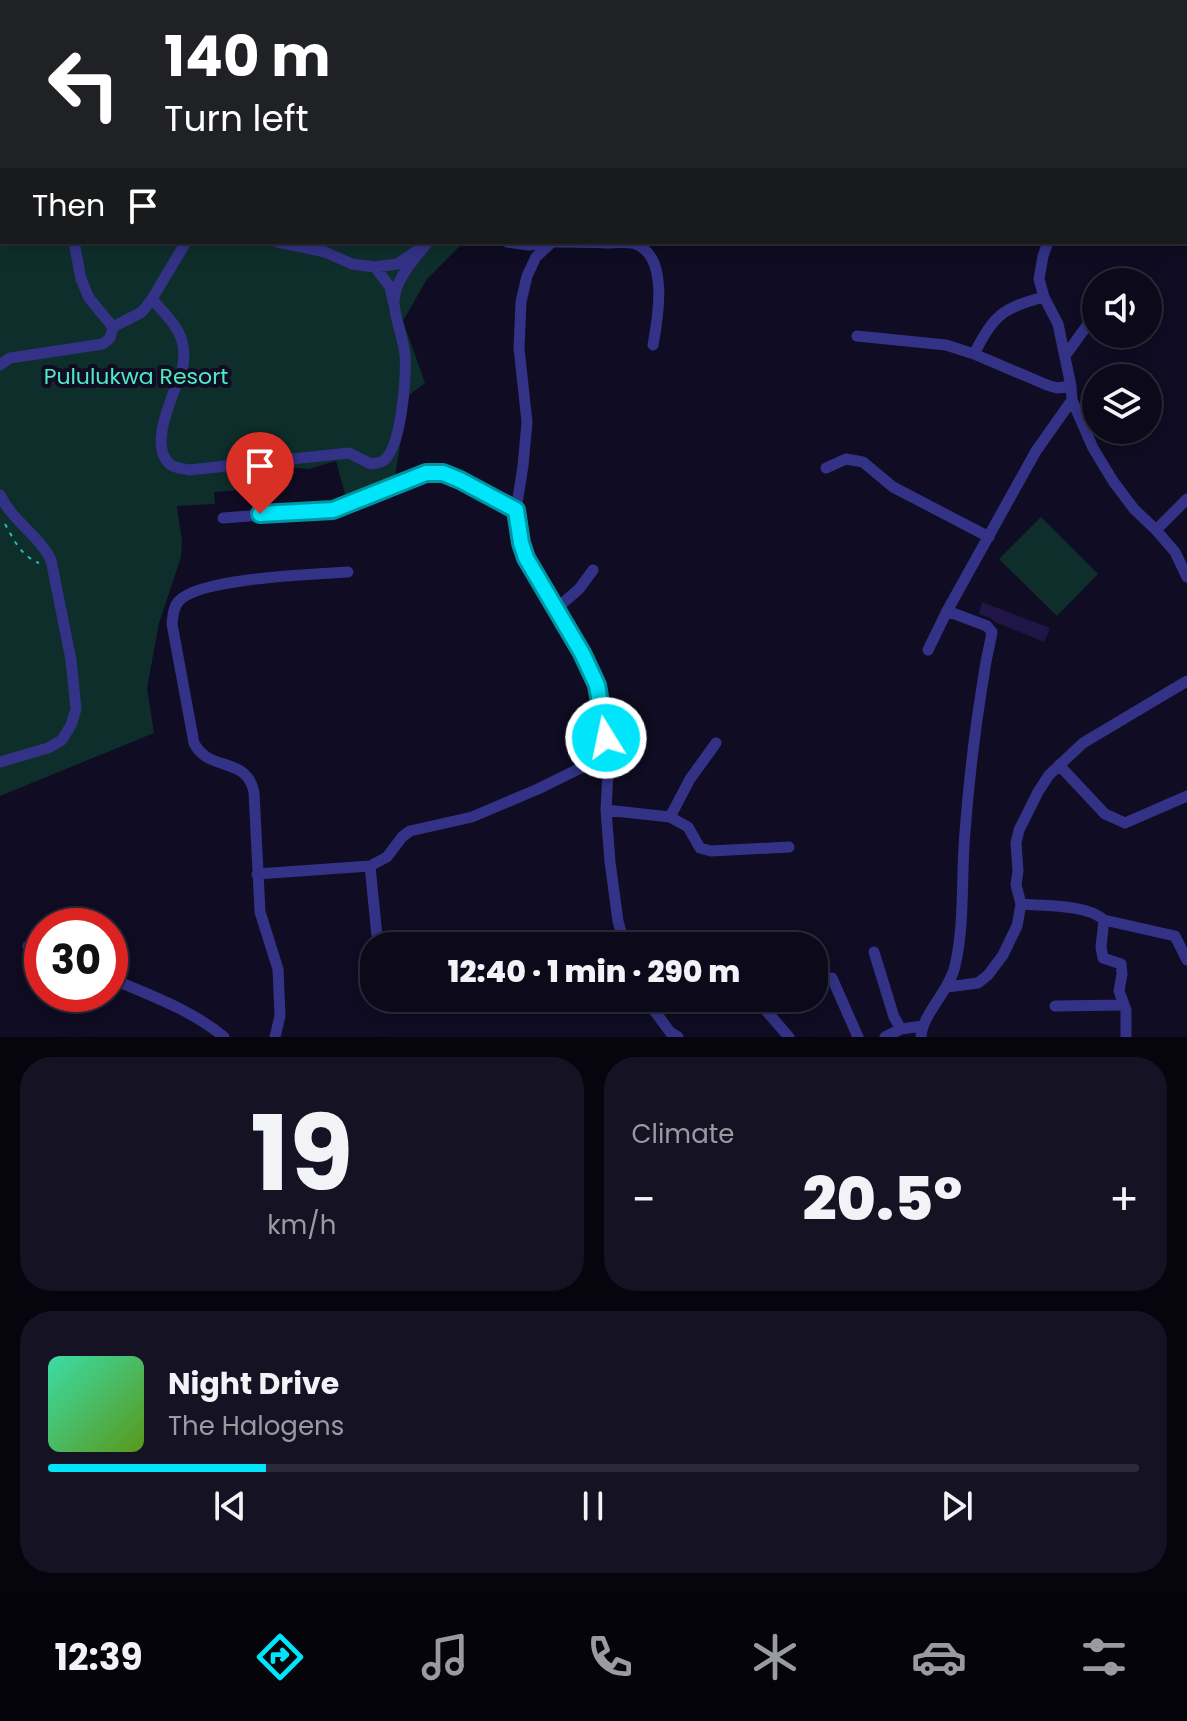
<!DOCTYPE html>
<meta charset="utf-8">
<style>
body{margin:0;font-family:Poppins,sans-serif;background:#141223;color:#f1f3f6;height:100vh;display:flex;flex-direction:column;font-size:30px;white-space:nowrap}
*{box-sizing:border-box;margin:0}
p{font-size:26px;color:#9a9aa2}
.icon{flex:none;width:44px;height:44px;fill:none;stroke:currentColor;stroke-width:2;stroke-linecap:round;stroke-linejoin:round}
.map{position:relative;height:1037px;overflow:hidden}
.details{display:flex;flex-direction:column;gap:20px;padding:20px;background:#06050e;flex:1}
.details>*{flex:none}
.banner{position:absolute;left:0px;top:0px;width:1188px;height:244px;box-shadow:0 4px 20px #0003,0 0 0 2px #2b2a39;background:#202124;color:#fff;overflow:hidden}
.buttons{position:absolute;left:1082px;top:268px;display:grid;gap:16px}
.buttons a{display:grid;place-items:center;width:80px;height:80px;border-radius:50%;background:#0b091a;box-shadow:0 4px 20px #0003,0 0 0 2px #2b2a39;font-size:40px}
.speed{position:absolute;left:24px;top:908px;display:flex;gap:16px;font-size:40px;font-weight:700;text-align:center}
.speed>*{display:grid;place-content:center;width:104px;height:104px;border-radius:50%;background:#0b091a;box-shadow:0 4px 20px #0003,0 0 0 2px #2b2a39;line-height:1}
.speed .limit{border:12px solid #d22;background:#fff;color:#111}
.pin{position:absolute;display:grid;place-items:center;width:68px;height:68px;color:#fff;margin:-82px -34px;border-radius:50% 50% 50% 0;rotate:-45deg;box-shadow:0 0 8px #0007}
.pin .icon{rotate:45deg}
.me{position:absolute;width:88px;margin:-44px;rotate:350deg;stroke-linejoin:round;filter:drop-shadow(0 0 6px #0008)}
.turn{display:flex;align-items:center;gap:28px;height:168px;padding:0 32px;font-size:36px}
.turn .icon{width:104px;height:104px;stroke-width:2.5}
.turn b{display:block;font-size:56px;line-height:68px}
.then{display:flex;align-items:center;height:76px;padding:0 32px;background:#0003;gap:16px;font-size:30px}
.big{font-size:60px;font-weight:800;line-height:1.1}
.details .tile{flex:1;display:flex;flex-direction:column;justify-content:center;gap:12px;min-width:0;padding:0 28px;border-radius:32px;background:#141223}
.details .dial{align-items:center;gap:0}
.dial b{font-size:104px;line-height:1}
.song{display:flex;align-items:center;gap:24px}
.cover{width:96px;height:96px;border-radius:12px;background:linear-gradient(135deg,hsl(160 70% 55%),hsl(90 70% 35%))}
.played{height:8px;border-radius:4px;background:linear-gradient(90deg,#00e5f9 20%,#2b2a39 20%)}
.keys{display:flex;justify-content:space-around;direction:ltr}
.heat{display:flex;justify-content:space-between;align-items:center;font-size:44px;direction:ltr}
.details .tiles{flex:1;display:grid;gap:20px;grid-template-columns:1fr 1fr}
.tile:last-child{grid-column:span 2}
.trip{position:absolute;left:360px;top:932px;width:468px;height:80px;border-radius:32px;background:#0b091a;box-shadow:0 4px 20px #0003,0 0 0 2px #2b2a39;font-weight:800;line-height:80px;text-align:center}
.tabs{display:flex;height:128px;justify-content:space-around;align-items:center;background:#04040a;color:#9a9aa2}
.tabs .icon{width:56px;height:56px}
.tabs .active{color:#00e5f9}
.tabs b{font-size:36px;color:#f1f3f6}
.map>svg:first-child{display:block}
.green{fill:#0e2e2c}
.building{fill:#1f1646}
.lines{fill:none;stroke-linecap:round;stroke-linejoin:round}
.path{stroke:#23beb1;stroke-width:2;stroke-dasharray:4 6;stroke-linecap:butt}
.street{stroke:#333287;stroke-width:11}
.route-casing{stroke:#0095a2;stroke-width:20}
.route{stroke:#00e5f9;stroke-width:14}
.labels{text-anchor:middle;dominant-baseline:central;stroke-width:8;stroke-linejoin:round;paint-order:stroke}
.park-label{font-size:22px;fill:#4feac0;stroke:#0f0c23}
</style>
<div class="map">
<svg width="1187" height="1037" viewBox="0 0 1187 1037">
<rect width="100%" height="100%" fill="#0f0c23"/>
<path class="green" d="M 0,0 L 458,0 L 459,2 L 2,2 L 2,242 L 464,242 L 427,279 L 403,321 L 425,383 L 408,396 L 395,477 L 346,498 L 336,461 L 309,469 L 283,467 L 281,487 L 214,492 L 215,504 L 177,506 L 182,541 L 181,557 L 159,623 L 147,688 L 154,733 L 0,796 Z
M 1041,517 L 1098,574 L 1057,616 L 999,559 Z"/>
<path class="building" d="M 982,602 L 1050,628 L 1044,642 L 995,622 L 990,618 L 979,614 Z"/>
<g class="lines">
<path class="path" d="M 0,50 L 2,49
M 5,524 C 14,540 21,556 39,563"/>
<path class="street" d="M 7,0 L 7,2
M 450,0 L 450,2
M 462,0 L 463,2
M 863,0 L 866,2
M 985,0 L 989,2
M 1085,0 L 1085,2
M 1162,0 L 1162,2
M 387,2 L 388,0
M 768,2 L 769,0
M 1140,2 L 1145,0
M 74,242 L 81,279 L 89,298 L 113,327
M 278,242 L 325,252 L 352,264 L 375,267 L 397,264 L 418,250
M 507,242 L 529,245 L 551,242
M 552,242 L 536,257 L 527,276 L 521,302 L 519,348 L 527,422 L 523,466 L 516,510 L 521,543 L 526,558 L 582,653 L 597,685 L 609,754 L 606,810 L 610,862 L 618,921 L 625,946
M 556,242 C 573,242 590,242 607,243 C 615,243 624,242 632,243 C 670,252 658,318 653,345
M 1048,242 L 1043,256 L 1039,279 L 1044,297 L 1058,324 L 1071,386 L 1072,400 L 1093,448 L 1113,481 L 1134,509 L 1156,530 L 1175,552 L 1187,577
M 375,267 L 390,287 L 393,301
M 1119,282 L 1126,272
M 152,299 L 186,242
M 113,327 L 142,312 L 152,299 C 163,312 181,328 183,346 C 184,351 184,359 183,365 C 178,388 145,445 171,465 C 176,468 184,469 189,470 L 349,453 L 371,464 C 375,463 380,463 383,461 C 401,450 407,376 405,355 C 404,340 393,313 394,300 C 396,278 415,258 428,242
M 857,336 L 946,345 L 974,354 L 1047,385 L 1057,388 L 1071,386
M 974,354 C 994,315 1002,308 1044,297
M 1065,356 L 1096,313
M 0,365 L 10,358 L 103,344 L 110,338 L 113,327
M 826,468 L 846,459 L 863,462 L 893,487 L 989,537
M 0,495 C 13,522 39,535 51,560 L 71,660 L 76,709 L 71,725 L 62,740 L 48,748 L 0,762
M 223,518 L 333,510 L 426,473 L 443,473 L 460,480 L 516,510
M 1156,530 L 1187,499
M 556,609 L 579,589 L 593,570
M 928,650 L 947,611 L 1036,451 L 1072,400
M 1059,765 L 1105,814 L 1125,823 L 1187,796
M 606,810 L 670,817 L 688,827 L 700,848 L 711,851 L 789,847
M 670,817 L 690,779 L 716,743
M 370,866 L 378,946
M 257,874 L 370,866 L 387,857 L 402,837 L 410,831 L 472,817 L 538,789 L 609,754
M 1021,904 C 1044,906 1087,904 1104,920 L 1101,947 L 1103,958 L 1121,964 L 1122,974 L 1119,991 L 1126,1010 L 1126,1037
M 1104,920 L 1175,936 L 1187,960
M 28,946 L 42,951
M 874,952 L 894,1017 L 901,1029 L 922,1026
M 110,978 C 149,995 192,1010 224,1037
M 832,978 L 858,1037
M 947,987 L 978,983 L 988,975 L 1003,955 L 1017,926 L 1021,904 L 1016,885 L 1018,871 L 1016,843 L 1019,830 L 1038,792 L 1049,775 L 1083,743 L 1187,681
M 645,998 L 670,1032 L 678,1037
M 755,998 L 789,1037
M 1055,1006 L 1123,1005
M 275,1037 L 280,1016 L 278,969 L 260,912 L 254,792 C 246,755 209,773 194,743 L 172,624 C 173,616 173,607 179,601 C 198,578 316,574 348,572
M 885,1037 L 901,1029
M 921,1037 C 922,1014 949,992 955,966 C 965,923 961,876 965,832 C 969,777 976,722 985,668 C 987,655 990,644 992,632 L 987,626 L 947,611"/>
</g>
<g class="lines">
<defs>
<path id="route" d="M 260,514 L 333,510 L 426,473 L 443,473 L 460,480 L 516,510 L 521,543 L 526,558 L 582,653 L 597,685 L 606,738"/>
</defs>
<use href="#route" class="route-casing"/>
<use href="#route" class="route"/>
</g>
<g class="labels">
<g class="park-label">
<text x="136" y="376">Pululukwa Resort</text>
</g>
</g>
</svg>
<div class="buttons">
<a><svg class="icon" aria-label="sound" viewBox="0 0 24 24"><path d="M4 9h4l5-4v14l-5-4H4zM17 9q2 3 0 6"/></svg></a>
<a><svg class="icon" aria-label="layers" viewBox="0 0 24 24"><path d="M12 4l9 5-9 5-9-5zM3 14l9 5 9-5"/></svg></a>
</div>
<div class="speed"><div class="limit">30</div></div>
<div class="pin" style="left:260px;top:514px;background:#d93025"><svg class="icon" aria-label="arrive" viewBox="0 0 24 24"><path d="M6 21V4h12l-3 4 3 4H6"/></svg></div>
<svg class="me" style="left:606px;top:738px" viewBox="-20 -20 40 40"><circle r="17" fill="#00e5f9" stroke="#fff" stroke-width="3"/><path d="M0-11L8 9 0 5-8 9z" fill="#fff"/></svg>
<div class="trip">12:40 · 1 min · 290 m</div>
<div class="banner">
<div class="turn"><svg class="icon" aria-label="left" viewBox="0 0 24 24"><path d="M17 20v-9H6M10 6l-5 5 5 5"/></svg><div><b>140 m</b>Turn left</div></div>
<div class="then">Then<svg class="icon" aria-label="arrive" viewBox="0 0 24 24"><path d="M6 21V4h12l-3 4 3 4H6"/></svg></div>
</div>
</div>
<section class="details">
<div class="tiles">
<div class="tile dial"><b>19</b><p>km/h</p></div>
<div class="tile"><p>Climate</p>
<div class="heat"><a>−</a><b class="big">20.5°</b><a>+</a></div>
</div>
<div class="tile">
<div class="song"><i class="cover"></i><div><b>Night Drive</b><p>The Halogens</p></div></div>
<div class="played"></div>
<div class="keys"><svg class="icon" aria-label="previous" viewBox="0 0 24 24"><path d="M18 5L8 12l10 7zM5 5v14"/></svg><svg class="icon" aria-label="pause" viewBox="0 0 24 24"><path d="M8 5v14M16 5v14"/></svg><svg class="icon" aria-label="next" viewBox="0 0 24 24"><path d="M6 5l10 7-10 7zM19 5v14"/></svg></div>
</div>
</div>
</section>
<nav class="tabs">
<b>12:39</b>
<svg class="icon active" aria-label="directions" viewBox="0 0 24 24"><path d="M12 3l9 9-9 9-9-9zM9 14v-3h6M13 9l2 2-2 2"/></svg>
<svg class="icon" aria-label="music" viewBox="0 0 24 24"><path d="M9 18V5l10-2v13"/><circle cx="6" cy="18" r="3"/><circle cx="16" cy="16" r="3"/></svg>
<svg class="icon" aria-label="phone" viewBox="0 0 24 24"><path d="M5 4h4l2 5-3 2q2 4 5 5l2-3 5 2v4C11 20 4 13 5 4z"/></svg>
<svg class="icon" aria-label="climate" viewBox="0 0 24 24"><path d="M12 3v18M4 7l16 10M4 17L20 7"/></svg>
<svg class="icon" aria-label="car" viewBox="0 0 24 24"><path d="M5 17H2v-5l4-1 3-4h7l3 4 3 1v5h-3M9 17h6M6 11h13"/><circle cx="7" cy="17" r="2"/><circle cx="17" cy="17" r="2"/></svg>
<svg class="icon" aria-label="filters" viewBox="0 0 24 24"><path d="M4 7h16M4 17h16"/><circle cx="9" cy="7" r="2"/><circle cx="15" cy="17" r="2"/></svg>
</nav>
